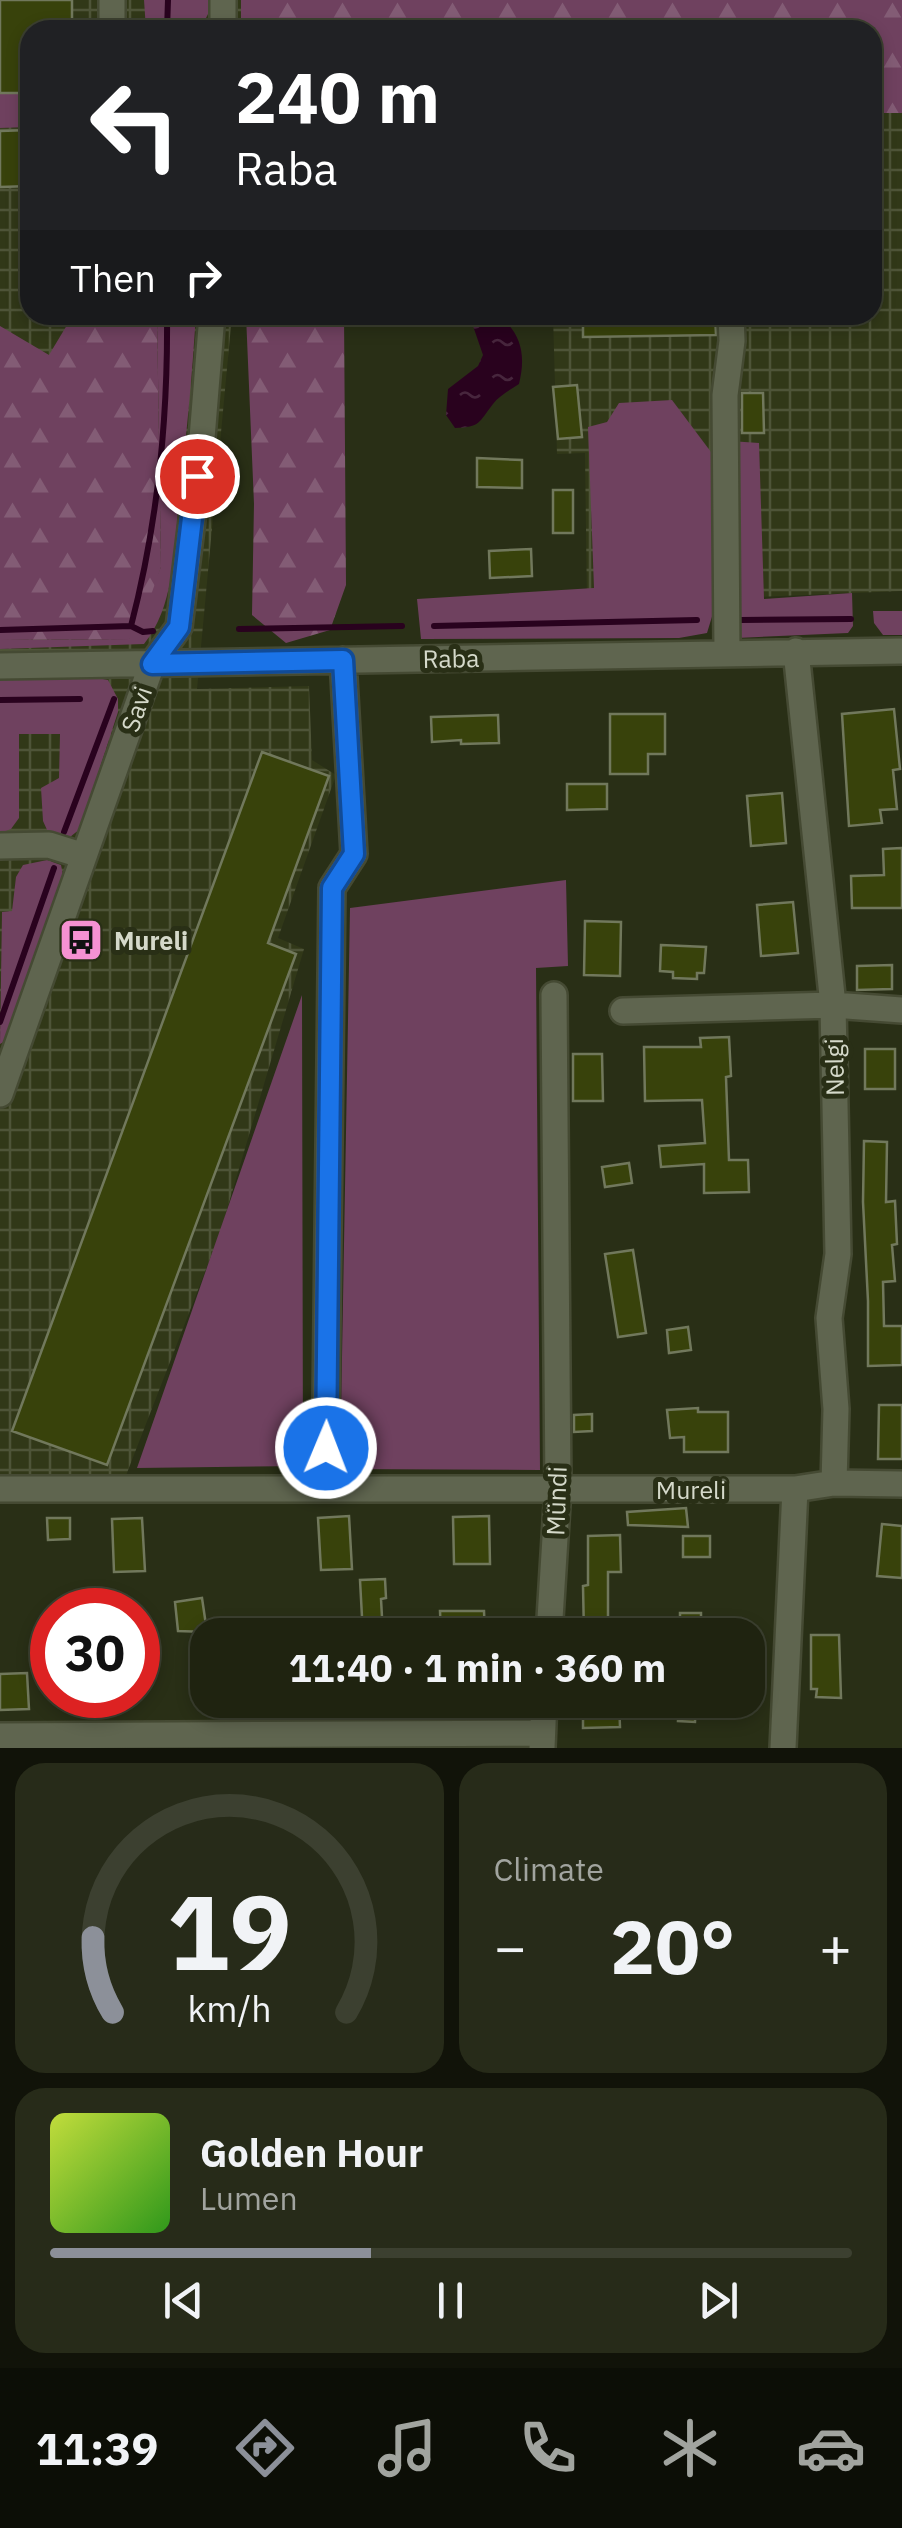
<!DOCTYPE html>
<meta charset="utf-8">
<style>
body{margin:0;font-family:"IBM Plex Sans",sans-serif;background:#272b19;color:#f1f3f6;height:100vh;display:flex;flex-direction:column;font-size:38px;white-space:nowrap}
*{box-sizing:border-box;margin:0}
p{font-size:32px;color:#a1a49f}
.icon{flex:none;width:55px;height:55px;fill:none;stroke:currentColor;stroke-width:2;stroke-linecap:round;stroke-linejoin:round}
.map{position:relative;height:1748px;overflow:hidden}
.details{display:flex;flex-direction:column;gap:15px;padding:15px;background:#111309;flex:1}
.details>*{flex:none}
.guide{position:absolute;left:20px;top:20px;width:862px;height:305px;border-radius:30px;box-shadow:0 5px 15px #0003,0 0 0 2px #3c4030;background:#202124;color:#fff;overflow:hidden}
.speed{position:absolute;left:30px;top:1588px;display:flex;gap:20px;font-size:50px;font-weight:700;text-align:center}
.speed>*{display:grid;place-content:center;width:130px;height:130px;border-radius:50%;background:#1f2310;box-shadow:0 5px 15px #0003,0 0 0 2px #3c4030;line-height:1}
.speed .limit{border:15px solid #d22;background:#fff;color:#111}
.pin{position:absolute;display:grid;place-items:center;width:85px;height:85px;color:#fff;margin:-42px;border:5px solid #fff;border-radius:50%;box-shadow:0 2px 10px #0007}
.me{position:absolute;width:110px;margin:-55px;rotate:1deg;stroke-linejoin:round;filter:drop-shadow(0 0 8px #0008)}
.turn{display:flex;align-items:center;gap:35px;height:210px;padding:0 50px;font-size:45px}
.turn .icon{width:130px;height:130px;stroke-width:2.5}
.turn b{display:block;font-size:70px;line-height:85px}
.then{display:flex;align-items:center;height:95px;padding:0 50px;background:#0003;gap:20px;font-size:38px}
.big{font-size:75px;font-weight:700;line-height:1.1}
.details .card{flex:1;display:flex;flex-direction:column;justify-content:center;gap:15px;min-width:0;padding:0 35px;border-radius:30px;background:#272b19}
.details .dial{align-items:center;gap:0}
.dial svg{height:260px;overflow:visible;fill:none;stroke:#3c4030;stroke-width:7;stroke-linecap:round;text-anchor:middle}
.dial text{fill:#f1f3f6;stroke:none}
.song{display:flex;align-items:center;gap:30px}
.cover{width:120px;height:120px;border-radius:15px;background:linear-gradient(135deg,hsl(70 70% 55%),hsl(110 70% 35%))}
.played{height:10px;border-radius:5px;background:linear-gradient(90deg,#8c9099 40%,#3c4030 40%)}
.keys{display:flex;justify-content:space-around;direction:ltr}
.heat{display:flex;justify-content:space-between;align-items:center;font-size:55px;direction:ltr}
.details .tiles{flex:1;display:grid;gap:15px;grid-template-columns:1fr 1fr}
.card:last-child{grid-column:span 2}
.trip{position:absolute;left:190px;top:1618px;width:575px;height:100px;border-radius:30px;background:#1f2310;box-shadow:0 5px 15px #0003,0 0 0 2px #3c4030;font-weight:700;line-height:100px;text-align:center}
.dock{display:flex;height:160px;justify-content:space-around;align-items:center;background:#0c0e06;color:#a1a49f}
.dock .icon{width:70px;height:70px}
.dock .selected{color:#8c9099}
.dock b{font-size:45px;color:#f1f3f6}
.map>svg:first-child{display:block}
.industrial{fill:url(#industrial-grid)}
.grass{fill:#6f415f}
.forest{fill:url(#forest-firs)}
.water{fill:url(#water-ripples)}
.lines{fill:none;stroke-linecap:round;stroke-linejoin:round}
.stream{stroke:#29021e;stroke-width:6}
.building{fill:#38420b;stroke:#71785c;stroke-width:2.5}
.minor-casing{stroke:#454a33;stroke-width:30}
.minor{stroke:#5f654f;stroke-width:25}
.route-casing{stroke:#114b97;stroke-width:25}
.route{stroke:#1a73e8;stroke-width:18}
.labels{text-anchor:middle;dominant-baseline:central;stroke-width:10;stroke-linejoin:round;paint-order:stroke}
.street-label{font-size:25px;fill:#d5d9ca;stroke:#292f16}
.poi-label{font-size:25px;font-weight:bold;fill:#d5d9ca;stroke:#292f16;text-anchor:start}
</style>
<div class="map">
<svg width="902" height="1748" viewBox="0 0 902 1748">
<defs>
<pattern id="industrial-grid" width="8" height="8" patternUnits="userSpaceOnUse" patternTransform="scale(2.5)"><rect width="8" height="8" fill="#313818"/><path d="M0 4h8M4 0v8" fill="none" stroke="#4e5438"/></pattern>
<pattern id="forest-firs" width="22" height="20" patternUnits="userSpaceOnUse" patternTransform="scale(2.5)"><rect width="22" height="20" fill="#6f415f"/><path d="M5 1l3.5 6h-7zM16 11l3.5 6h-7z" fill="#835c75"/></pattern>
<pattern id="water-ripples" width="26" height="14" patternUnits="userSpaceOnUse" patternTransform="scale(2.5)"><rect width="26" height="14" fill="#29021e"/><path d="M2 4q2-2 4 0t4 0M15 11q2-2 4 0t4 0" fill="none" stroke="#47263d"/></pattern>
</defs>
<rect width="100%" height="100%" fill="#292f16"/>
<path class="industrial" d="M 0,0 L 241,0 L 241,30 L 30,30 L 30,315 L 232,315 L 197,689 L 309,686 L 312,760 L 336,775 L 278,938 L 304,949 L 220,1233 L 125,1478 L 0,1481 Z
M 873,113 L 902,113 L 902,591 L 587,604 L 585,453 L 557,454 L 553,315 L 872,315 Z"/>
<path class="grass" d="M 144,0 L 209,0 L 209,12 L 200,30 L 146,30 Z
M 0,93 L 30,94 L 30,127 L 0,128 Z
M 157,315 L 196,315 C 192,378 186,440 179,502 C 174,548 175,606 144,644 L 0,649 L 0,640 L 129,639 L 161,567 Z
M 672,400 L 714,456 L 714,610 L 707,633 L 679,638 L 421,639 L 417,599 L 594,588 L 588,427 L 607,422 L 619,403 Z
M 730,441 L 759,443 L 764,599 L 852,593 L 853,626 L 848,633 L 737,638 Z
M 873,611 L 902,611 L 902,635 L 883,635 L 874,623 Z
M 81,675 L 108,680 L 118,699 L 118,712 L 80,829 L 70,837 L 48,832 L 43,821 L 41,788 L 59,778 L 60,734 L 19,734 L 19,818 L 11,829 L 0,833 L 0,677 Z
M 47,860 L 61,865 L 63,875 L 7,1040 L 0,1044 L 2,912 L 12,911 L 16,877 L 23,865 Z
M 566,880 L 568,966 L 536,968 L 540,1470 L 340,1469 L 350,908 Z
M 302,995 L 303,1466 L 137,1468 Z"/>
<path class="forest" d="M 241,0 L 902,0 L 902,113 L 873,113 L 872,30 L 241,30 Z
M 73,315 L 157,315 L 161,567 L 138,631 L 129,639 L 0,640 L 0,326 L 49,355 Z
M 246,315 L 344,315 L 346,585 L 330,630 L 286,643 L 252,615 L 254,504 Z"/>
<path class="water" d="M 498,315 C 522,333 526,356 519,384 C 510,390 499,396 493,404 C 478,423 481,427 455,428 L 446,415 L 448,389 L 478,366 L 483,355 L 473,326 L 484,317 Z"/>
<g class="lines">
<path class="stream" d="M 167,30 L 168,0
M 741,620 L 851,619
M 131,626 C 157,526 168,418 167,315
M 434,626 L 697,620
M 239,629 L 402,626
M 0,630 L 131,626 L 143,632 L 153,631
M 0,700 L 80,699
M 64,832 L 114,699
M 0,1022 L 54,868"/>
</g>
<path class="building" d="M 0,0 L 72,0 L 72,30 L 30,30 L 30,93 L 0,93 Z
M 30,130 L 30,186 L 0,187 L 0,131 Z
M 583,315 L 715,315 L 716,335 L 583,337 Z
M 577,385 L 582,437 L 558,439 L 553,387 Z
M 742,393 L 763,393 L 764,433 L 742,433 Z
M 477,458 L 522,460 L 522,488 L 477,487 Z
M 553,490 L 573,490 L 573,533 L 553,533 Z
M 531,549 L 532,576 L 490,578 L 489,551 Z
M 894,709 L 900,769 L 893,770 L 897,809 L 880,810 L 882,823 L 849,826 L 842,714 Z
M 610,714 L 665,714 L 665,754 L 648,754 L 648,774 L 610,774 Z
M 498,715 L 499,743 L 461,744 L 461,740 L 432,742 L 431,717 Z
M 262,752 L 329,776 L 268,943 L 296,954 L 107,1465 L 12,1431 Z
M 567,784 L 607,784 L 607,809 L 567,810 Z
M 782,793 L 786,843 L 751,846 L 747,796 Z
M 902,848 L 902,908 L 852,908 L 851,876 L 884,875 L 883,849 Z
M 793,902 L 798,953 L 761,956 L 757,905 Z
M 585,921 L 621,922 L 620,976 L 584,975 Z
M 661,945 L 706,947 L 704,973 L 697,973 L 697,979 L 673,978 L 673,972 L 660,971 Z
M 892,965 L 892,989 L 857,990 L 857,966 Z
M 729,1037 L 731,1076 L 726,1077 L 729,1160 L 748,1160 L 749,1192 L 704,1193 L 704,1164 L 661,1167 L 659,1146 L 705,1143 L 702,1100 L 645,1101 L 644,1047 L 701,1047 L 700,1038 Z
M 865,1049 L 895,1049 L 895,1089 L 865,1089 Z
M 573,1054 L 602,1054 L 603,1101 L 573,1101 Z
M 864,1141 L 887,1142 L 886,1202 L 895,1201 L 897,1244 L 892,1245 L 895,1281 L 883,1282 L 884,1326 L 902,1326 L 902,1365 L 868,1366 L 868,1301 L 863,1202 Z
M 629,1163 L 632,1183 L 605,1187 L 602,1167 Z
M 633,1250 L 646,1333 L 618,1337 L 605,1254 Z
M 688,1327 L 691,1350 L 669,1353 L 667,1330 Z
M 879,1405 L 902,1405 L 902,1459 L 878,1459 Z
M 698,1408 L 698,1412 L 728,1412 L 728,1452 L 684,1452 L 684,1437 L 670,1438 L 667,1410 Z
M 592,1414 L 592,1431 L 574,1432 L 574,1415 Z
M 686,1508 L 688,1527 L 628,1525 L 627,1512 Z
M 349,1516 L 352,1569 L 321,1570 L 318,1518 Z
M 489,1516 L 490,1564 L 454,1564 L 453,1517 Z
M 47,1518 L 70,1518 L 70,1539 L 48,1540 Z
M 142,1518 L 145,1571 L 114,1572 L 112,1519 Z
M 882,1524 L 902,1526 L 902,1578 L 877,1576 Z
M 620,1535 L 621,1572 L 608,1572 L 608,1635 L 584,1635 L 583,1586 L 588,1585 L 588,1536 Z
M 683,1536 L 710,1536 L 710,1557 L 683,1557 Z
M 385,1579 L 386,1598 L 381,1599 L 383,1635 L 305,1635 L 304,1621 L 362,1617 L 360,1580 Z
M 202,1598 L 207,1632 L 178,1631 L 175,1602 Z
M 440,1611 L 484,1611 L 485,1635 L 441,1635 Z
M 680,1613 L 701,1613 L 701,1633 L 680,1634 Z
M 811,1635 L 839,1635 L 841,1698 L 816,1697 L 817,1689 L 811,1689 Z
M 27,1673 L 29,1709 L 0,1710 L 0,1674 Z
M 583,1700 L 619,1700 L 620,1727 L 583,1728 Z
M 679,1700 L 696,1700 L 695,1722 L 678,1721 Z"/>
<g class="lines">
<defs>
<path id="minor" d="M 112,0 L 112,30
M 223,30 L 223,0
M 796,651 L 833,1005 L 838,1254 L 829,1318 L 836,1409 L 834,1483
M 727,652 L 725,395 L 732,341 L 731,315
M 0,666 L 902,651
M 0,846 L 49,845 L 84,856
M 623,1011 L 833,1005 L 902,1010
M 0,1094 L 152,664 L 179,627 L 202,438 L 212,315
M 325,1488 L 332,888 L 354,854 L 343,660
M 0,1489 L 795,1489 L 834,1483 L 902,1484
M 549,1635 L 558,1489 L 554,995
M 0,1736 L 542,1733
M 542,1748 L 544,1700
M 783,1748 L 795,1489"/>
</defs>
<use href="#minor" class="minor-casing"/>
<use href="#minor" class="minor"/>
</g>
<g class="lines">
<defs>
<path id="route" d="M 197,476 L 179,627 L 152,664 L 343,660 L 354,854 L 332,888 L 326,1448"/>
</defs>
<use href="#route" class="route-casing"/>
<use href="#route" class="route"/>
</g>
<defs>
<symbol id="bus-square" viewBox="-11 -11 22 22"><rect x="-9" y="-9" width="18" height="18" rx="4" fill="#f591d2" stroke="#292f16"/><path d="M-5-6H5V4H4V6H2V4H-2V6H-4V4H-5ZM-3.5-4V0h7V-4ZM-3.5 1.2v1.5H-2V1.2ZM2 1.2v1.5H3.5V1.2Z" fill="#111"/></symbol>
</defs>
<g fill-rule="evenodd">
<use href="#bus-square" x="56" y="915" width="50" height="50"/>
</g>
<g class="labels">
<g class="street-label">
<text transform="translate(451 658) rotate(-1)">Raba</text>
<text transform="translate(136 709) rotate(-71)">Savi</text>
<text transform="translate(834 1067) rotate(-91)">Nelgi</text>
<text x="691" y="1489">Mureli</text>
<text transform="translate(556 1501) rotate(-88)">Mündi</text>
</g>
<g class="poi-label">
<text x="114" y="940">Mureli</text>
</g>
</g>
</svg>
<div class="speed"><div class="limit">30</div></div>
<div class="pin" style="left:197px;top:476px;background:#d93025"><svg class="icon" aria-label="arrive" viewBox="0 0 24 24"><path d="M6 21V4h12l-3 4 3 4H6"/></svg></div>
<svg class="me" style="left:326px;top:1448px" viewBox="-20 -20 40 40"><circle r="17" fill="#1a73e8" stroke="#fff" stroke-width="3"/><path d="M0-11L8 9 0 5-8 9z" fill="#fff"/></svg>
<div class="trip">11:40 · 1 min · 360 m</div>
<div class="guide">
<div class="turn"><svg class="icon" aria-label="left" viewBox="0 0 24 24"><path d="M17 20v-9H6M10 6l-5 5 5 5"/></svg><div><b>240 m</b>Raba</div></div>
<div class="then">Then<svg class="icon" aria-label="right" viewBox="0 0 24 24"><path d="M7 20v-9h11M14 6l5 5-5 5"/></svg></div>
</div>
</div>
<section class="details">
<div class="tiles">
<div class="card dial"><svg viewBox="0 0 100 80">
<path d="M14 69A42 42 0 1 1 86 69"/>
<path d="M14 69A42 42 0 0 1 8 46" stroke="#8c9099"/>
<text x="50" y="56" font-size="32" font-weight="700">19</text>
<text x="50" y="72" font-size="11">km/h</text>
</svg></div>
<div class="card"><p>Climate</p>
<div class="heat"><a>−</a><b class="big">20°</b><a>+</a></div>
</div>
<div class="card">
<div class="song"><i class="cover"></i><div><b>Golden Hour</b><p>Lumen</p></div></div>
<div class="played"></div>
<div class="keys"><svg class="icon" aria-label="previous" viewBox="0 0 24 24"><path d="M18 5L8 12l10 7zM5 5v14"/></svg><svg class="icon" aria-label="pause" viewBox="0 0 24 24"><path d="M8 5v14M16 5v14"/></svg><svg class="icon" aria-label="next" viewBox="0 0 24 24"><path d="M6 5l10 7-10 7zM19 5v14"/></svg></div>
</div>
</div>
</section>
<nav class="dock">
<b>11:39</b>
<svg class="icon selected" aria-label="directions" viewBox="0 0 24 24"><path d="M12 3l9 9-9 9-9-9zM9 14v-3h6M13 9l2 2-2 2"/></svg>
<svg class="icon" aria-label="music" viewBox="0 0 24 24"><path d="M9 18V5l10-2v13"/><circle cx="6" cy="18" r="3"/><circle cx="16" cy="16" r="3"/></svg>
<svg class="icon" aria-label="phone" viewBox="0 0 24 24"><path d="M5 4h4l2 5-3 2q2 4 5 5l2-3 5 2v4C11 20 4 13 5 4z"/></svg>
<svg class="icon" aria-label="climate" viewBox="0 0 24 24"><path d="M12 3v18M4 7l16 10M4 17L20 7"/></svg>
<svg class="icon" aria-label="car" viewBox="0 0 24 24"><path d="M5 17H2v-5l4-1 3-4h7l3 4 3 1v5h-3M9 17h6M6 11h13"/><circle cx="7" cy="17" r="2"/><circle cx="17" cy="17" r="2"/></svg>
</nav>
